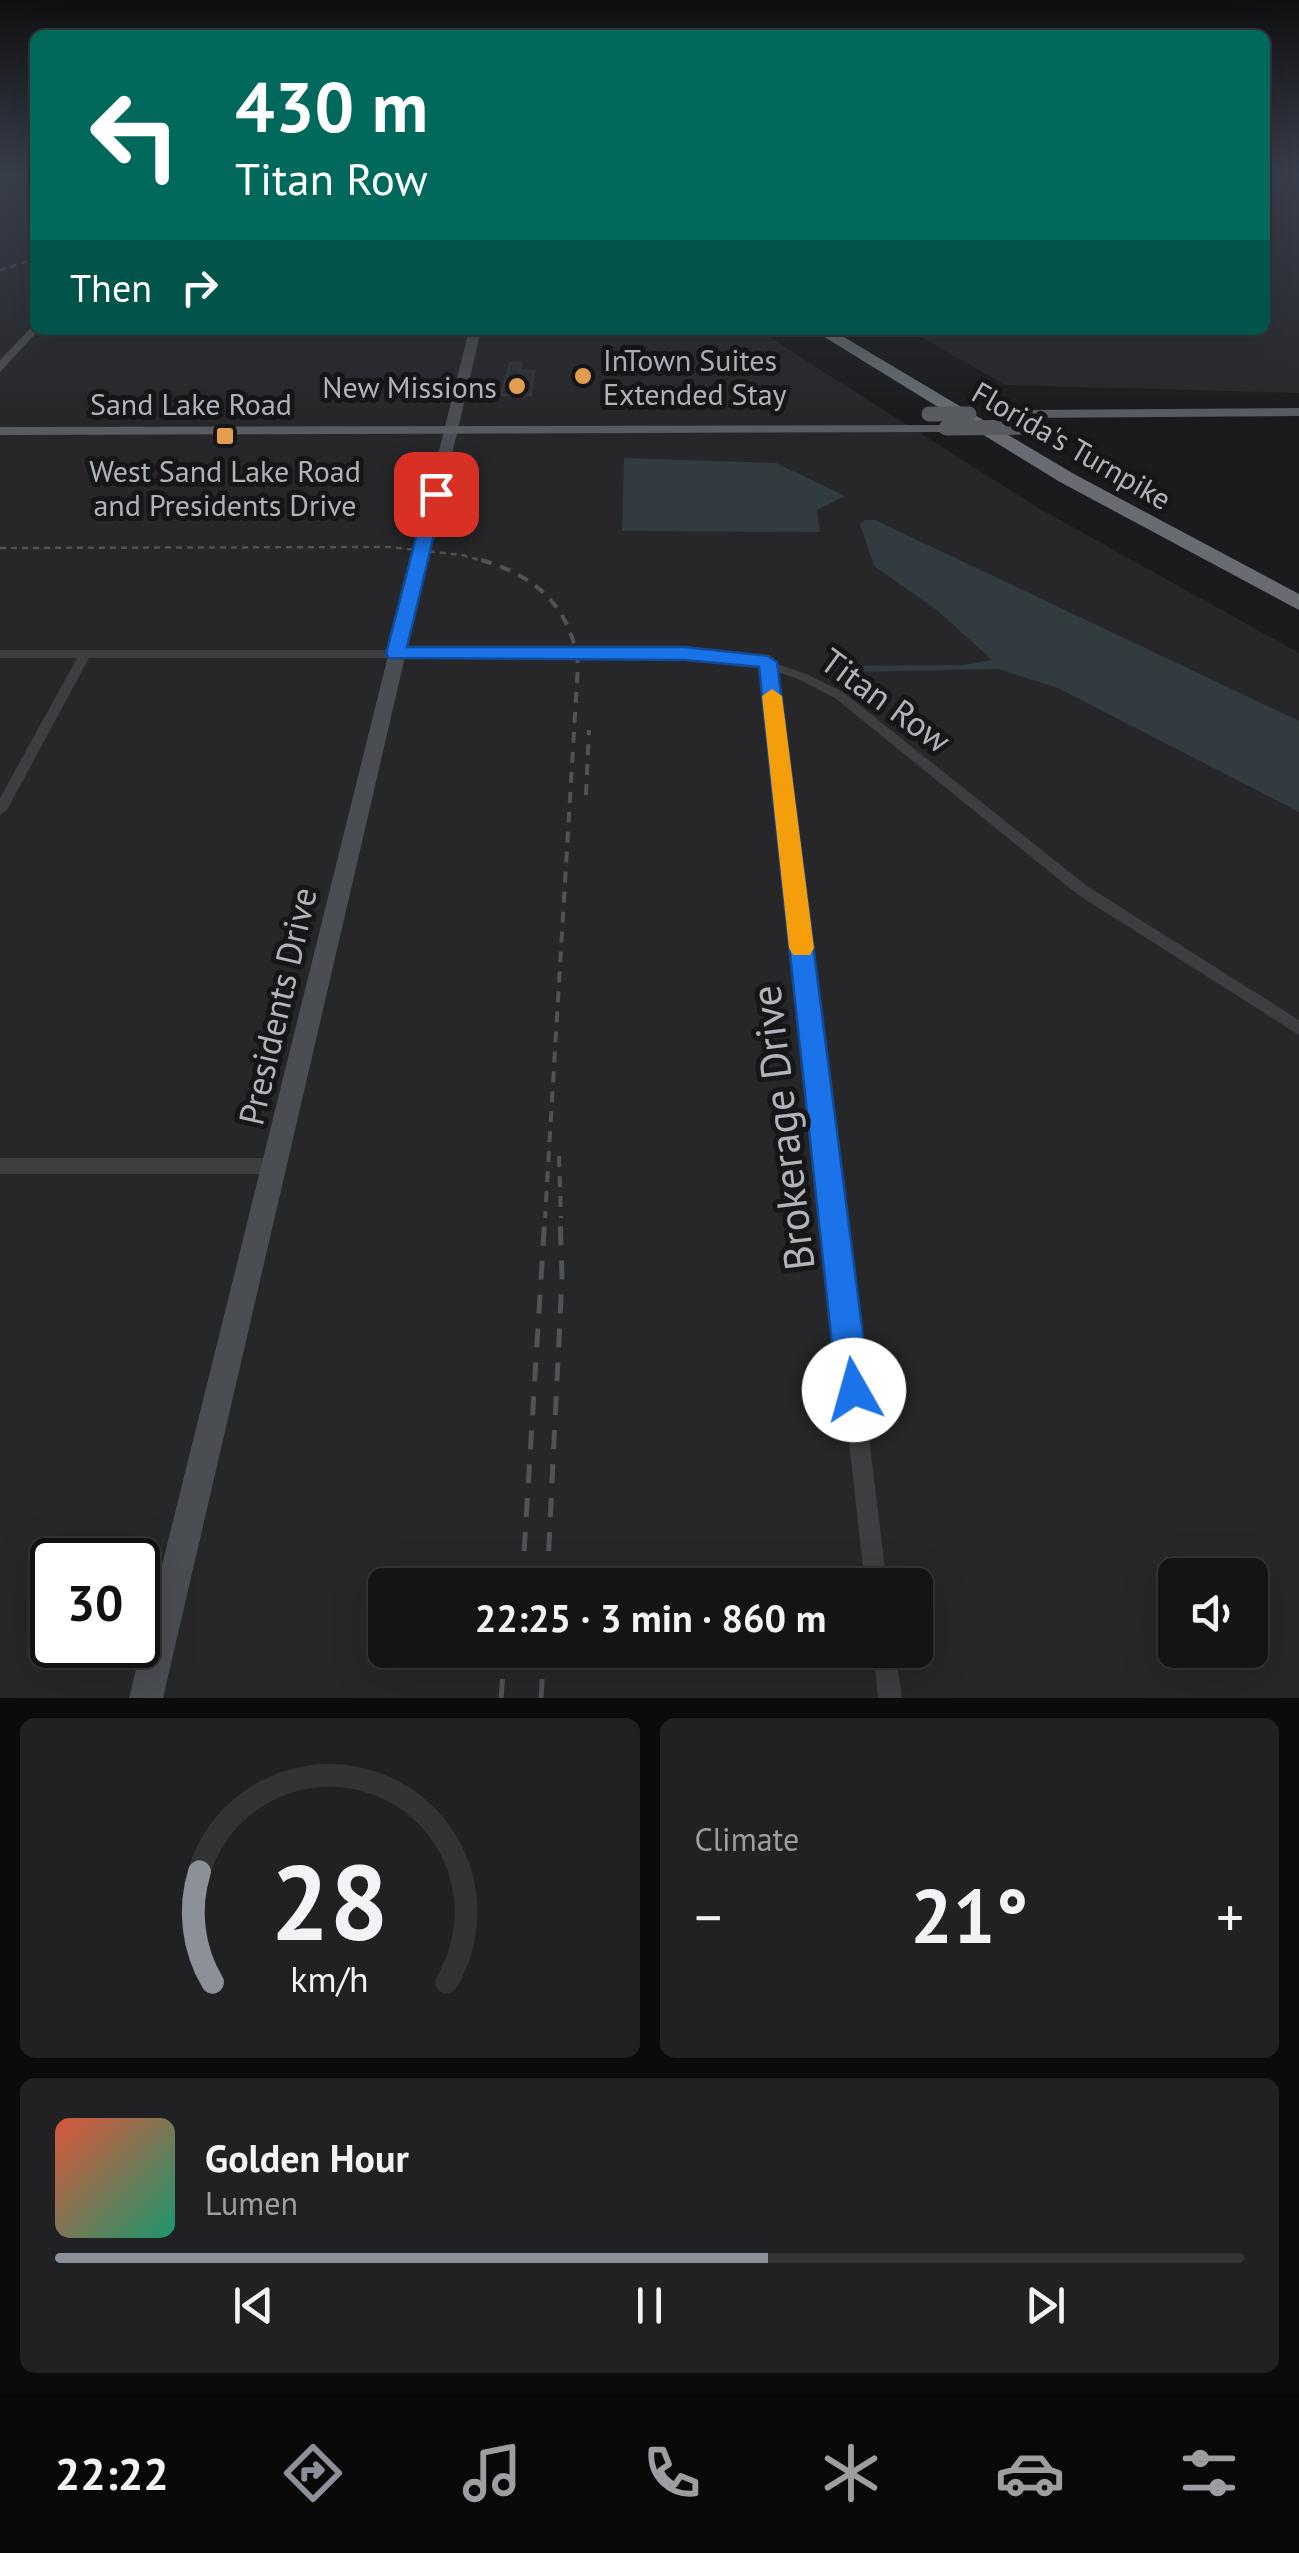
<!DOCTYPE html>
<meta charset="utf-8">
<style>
body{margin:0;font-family:"PT Sans",sans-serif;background:#212123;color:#f1f3f6;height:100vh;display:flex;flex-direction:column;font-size:38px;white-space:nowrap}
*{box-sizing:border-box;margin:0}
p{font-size:32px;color:#9d9ea1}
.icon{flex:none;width:55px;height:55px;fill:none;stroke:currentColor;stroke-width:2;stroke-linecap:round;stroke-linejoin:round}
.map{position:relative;height:1698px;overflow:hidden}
.panel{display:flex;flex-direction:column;gap:20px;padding:20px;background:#0b0b0c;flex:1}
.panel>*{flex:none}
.banner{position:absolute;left:30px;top:30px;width:1240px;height:305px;border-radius:15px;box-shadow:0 10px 40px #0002,0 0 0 2px #333335;background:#00695c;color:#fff;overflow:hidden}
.tools{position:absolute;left:1158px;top:1558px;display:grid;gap:20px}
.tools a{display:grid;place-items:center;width:110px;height:110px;border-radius:15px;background:#141416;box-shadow:0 10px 40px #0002,0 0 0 2px #333335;font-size:50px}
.speed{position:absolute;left:30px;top:1538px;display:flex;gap:20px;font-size:50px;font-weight:700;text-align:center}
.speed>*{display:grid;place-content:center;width:130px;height:130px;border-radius:50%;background:#141416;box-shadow:0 10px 40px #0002,0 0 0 2px #333335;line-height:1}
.speed .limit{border:5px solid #111;border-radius:15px;background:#fff;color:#111}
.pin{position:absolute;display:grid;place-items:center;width:85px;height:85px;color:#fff;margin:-42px;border-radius:20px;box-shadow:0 5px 15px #0006}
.me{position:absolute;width:110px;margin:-55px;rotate:353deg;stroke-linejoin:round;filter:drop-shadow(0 0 8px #0008)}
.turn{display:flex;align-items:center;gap:35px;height:210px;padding:0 40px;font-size:45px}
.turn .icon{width:130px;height:130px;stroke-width:2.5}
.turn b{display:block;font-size:70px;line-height:85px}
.then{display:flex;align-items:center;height:95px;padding:0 40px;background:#0003;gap:20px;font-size:38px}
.big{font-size:75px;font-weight:700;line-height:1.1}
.panel .widget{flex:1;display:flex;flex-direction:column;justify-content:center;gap:15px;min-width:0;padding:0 35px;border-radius:15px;background:#212123}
.panel .dial{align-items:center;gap:0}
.dial svg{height:260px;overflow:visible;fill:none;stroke:#333335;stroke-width:7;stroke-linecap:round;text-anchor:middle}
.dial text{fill:#f1f3f6;stroke:none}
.song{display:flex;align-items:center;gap:30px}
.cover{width:120px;height:120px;border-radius:15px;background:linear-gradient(135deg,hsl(10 70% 55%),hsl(160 70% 35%))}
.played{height:10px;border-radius:5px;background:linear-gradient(90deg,#8c9099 60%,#333335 60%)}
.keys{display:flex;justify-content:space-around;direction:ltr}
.heat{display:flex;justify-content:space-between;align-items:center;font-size:55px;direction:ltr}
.panel .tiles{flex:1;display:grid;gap:20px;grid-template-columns:1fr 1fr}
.widget:last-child{grid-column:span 2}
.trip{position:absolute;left:368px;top:1568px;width:565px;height:100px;border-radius:15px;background:#141416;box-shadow:0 10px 40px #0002,0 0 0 2px #333335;font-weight:700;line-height:100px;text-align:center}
.tab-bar{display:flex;height:160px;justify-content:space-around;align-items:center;background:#080809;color:#9d9ea1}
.tab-bar .icon{width:70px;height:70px}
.tab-bar .active{color:#8c9099}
.tab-bar b{font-size:45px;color:#f1f3f6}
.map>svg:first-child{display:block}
.built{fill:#27272a;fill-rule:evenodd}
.water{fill:#323b40}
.building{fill:#2e2e31;stroke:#353538;stroke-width:2.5}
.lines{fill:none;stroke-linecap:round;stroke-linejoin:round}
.street{fill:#3c3e41;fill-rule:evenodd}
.secondary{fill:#4a4d51;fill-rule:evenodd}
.primary{fill:#585b60;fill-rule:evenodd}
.highway{fill:#686c72;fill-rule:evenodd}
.rail-far2{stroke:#4f5256;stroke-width:2.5;stroke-dasharray:6 5;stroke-linecap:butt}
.rail-far1{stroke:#4f5256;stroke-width:4;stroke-dasharray:11 9;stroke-linecap:butt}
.rail{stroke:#4f5256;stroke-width:5;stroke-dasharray:19 15;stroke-linecap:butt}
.primary-bridge{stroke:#585b60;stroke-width:15}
.route{fill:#1a73e8;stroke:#114b97;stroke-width:2.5}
.slow{fill:#f59e0b}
.poi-dot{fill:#e29d4e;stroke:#161618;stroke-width:4}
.labels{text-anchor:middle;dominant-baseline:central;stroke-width:10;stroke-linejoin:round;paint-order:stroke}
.far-poi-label{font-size:30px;fill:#afb4bb;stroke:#161618;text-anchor:start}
.far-street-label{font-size:30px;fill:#afb4bb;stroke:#161618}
.street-label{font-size:35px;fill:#afb4bb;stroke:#161618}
.near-street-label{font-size:42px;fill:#afb4bb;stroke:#161618}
</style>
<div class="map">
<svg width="1299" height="1698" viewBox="0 0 1299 1698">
<rect width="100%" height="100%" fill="#1b1b1d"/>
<path class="built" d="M 0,175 L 35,175 L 35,330 L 758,330 L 1035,506 L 1299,653 L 1299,1698 L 0,1698 ZM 52,1560 L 138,1560 L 138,1645 L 52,1645 ZM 1175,1575 L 1250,1575 L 1250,1650 L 1175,1650 ZM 385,1585 L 915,1585 L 915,1650 L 385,1650 Z
M 1265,175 L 1299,175 L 1299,393 L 1005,385 L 909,330 L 1265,330 Z"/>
<path class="water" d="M 624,458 L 776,463 L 845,496 L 817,510 L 820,532 L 622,531 Z
M 865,520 L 875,520 L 1299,721 L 1299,812 L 1058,688 L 998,669 L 845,672 L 843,666 L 964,665 L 992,660 L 938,611 L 874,566 L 860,524 Z"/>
<path class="building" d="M 510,363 L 521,363 L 520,371 L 534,371 L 531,395 L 501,395 Z"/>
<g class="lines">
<path class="street" d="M 0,650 L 685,650 L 726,653 L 763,660 L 772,659 L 774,663 L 806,674 L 843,692 L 1087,886 L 1299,1020 L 1299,1035 L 1077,894 L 835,698 L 798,679 L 775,671 L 887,1585 L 865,1585 L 763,668 L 726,661 L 685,658 L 89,658 L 7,810 L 0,815 L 0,798 L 77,658 L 0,658 Z
M 0,1158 L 275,1158 L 281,1160 L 284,1166 L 281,1172 L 275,1174 L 0,1174 Z
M 873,1650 L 895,1650 L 902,1698 L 878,1698 Z"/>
<path class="secondary" d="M 35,324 L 35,330 L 39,330 L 0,372 L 0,360 Z
M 469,330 L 481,330 L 163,1698 L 129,1698 Z"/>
<path class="primary" d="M 1299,408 L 1299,416 L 1017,418 L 1010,414 L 1017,410 Z
M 951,425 L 953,428 L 946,432 L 0,435 L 0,427 Z"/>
<path class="highway" d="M 813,330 L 832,330 L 1074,474 L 1299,594 L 1299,610 L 1060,482 Z"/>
<path class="rail-far2" d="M 0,270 L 35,259
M 0,548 L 389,547 L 462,555 L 490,563"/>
<path class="rail-far1" d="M 481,560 C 535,575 571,607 578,664 L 545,1218
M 586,795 L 589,730
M 559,1156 L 561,1218"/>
<path class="rail" d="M 522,1585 L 545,1215
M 547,1585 L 562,1277 L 560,1215
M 501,1698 L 505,1650
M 541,1698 L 544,1650"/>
<path class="primary-bridge" d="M 929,414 L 969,414
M 946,428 L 1043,427"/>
</g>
<linearGradient id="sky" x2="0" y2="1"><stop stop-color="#0f0f10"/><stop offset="0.42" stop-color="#393f4c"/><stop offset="1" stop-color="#393f4c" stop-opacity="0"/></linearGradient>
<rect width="1299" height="413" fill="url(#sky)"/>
<path class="route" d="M 436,489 L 444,494 L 407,647 L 685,647 L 768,656 L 777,662 L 870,1390 L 865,1402 L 854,1407 L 842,1402 L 837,1390 L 759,667 L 685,660 L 389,658 L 386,654 L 427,494 Z"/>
<path class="slow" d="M 772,689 L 782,696 L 814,948 L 810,955 L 793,955 L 789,948 L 762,696 Z"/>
<g class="poi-dot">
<circle cx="583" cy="376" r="10"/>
<circle cx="517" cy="386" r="10"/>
<rect x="215" y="426" width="20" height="20" rx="5"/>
</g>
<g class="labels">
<g class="far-poi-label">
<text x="603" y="359">InTown Suites<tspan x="603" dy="34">Extended Stay</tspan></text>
<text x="497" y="386" text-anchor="end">New Missions</text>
<text x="225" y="470" text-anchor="middle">West Sand Lake Road<tspan x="225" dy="34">and Presidents Drive</tspan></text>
</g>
<g class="far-street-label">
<text x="191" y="403">Sand Lake Road</text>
<text transform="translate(1072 445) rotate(30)">Florida's Turnpike</text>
</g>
<g class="street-label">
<text transform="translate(886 700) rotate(36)">Titan Row</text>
<text transform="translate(277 1006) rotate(-77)">Presidents Drive</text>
</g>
<g class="near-street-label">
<text transform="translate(782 1128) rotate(-97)">Brokerage Drive</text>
</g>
</g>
</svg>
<div class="tools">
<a><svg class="icon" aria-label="sound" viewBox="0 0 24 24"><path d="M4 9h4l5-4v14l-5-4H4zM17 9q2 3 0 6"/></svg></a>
</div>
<div class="speed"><div class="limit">30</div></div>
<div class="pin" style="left:436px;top:494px;background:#d93025"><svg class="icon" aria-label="arrive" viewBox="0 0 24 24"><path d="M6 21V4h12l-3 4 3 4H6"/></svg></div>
<svg class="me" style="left:854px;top:1390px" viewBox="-20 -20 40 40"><circle r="19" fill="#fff"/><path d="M0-13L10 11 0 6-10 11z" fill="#1a73e8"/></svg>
<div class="trip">22:25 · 3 min · 860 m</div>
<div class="banner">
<div class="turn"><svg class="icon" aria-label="left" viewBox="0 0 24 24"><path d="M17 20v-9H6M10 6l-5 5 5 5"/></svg><div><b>430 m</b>Titan Row</div></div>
<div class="then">Then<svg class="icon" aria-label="right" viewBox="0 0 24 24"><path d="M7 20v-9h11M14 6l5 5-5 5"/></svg></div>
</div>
</div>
<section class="panel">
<div class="tiles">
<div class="widget dial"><svg viewBox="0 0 100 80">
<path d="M14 69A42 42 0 1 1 86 69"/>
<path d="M14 69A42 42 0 0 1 10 35" stroke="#8c9099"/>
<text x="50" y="56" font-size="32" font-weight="700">28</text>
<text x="50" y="72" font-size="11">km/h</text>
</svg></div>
<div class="widget"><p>Climate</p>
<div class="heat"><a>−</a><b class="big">21°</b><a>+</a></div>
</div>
<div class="widget">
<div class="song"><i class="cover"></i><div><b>Golden Hour</b><p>Lumen</p></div></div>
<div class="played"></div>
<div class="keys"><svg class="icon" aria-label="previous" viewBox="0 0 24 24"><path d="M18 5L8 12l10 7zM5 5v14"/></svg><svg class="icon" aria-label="pause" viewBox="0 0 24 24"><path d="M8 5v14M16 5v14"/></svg><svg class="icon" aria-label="next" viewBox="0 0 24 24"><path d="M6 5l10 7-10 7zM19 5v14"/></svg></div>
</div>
</div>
</section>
<nav class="tab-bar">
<b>22:22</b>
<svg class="icon active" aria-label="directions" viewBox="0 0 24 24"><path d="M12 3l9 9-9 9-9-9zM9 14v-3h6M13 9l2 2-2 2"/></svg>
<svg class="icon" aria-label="music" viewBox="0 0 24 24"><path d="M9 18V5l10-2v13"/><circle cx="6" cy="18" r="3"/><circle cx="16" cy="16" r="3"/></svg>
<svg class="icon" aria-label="phone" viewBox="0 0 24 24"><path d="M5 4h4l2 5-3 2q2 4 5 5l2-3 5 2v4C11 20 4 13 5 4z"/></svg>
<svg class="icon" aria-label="climate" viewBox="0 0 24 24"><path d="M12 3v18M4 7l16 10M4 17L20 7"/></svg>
<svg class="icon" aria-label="car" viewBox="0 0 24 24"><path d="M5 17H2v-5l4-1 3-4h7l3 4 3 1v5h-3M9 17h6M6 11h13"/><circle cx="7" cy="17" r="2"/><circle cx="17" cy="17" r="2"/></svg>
<svg class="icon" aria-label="filters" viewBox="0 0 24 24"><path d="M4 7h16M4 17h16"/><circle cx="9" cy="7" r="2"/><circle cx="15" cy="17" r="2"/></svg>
</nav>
